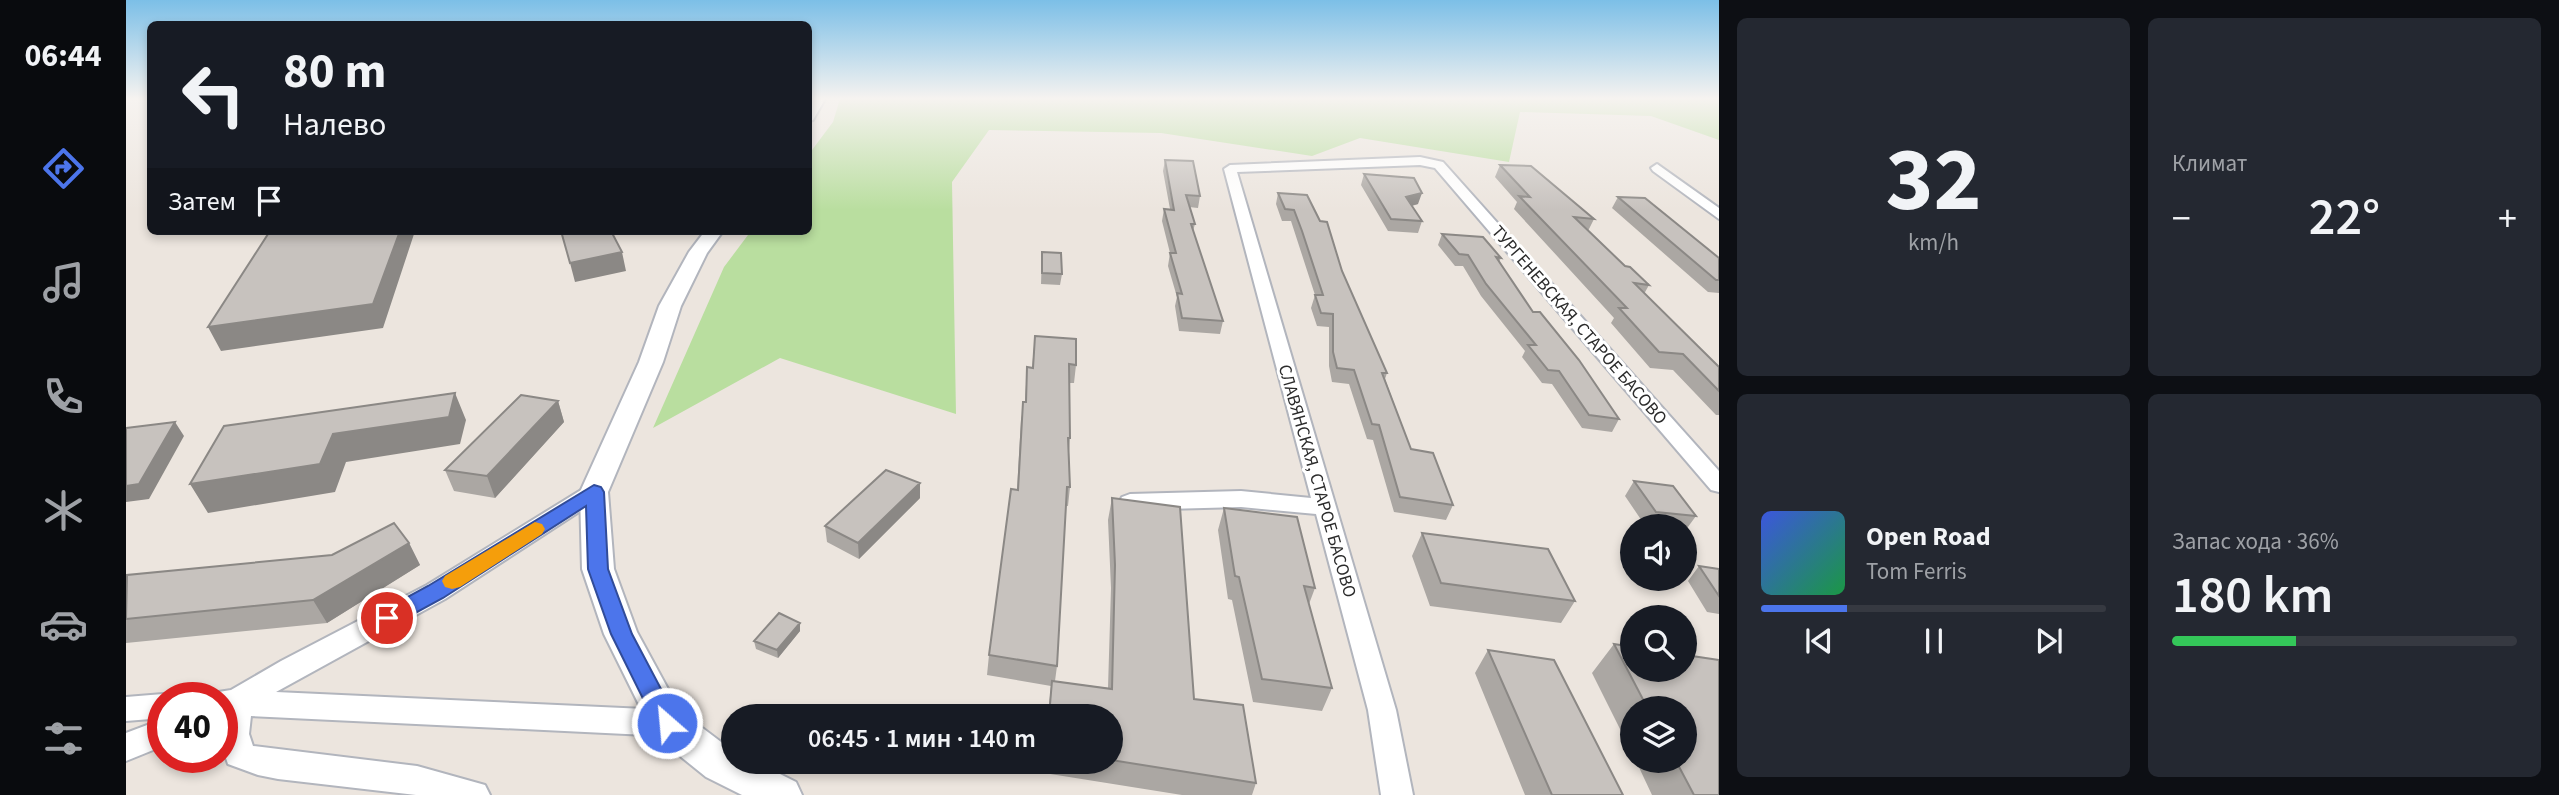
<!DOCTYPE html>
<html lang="ru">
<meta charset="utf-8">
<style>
body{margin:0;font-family:"Source Sans 3",sans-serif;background:#242831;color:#f1f3f6;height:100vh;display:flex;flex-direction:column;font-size:26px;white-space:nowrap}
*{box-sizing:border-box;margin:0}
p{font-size:23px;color:#9ea1a6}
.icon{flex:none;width:38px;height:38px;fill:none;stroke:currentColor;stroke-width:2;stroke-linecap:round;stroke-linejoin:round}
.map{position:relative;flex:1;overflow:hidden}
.sheet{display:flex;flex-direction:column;gap:18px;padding:18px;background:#0d0f14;width:840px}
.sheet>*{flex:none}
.hud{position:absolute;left:21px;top:21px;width:665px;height:214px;border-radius:10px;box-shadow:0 4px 10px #0003;background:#171b24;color:#f1f3f6;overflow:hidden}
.fabs{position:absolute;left:1494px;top:514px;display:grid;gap:14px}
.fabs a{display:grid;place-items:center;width:77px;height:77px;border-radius:50%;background:#171b24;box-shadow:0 4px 10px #0003;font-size:35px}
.speed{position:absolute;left:21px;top:682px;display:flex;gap:14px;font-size:35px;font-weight:700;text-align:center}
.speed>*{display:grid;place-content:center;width:91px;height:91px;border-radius:50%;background:#171b24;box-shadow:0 4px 10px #0003;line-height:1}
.speed .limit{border:10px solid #d22;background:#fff;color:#111}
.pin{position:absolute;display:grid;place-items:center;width:60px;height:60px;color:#fff;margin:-30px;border:4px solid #fff;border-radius:50%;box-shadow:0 2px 7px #0007}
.me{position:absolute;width:77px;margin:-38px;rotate:333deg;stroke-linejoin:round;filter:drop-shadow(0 0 5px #0008)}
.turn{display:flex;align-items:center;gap:24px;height:147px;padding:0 21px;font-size:32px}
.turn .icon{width:91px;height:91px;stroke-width:2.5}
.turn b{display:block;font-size:49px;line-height:60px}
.then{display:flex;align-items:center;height:66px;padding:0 21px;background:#0003;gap:14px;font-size:26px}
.big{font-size:52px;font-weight:600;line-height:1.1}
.sheet .widget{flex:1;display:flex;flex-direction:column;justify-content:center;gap:10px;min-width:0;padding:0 24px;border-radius:10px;background:#242831}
.sheet .dial{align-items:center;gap:0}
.dial b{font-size:91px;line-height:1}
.song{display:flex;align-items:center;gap:21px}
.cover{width:84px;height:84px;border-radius:10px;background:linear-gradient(135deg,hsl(230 70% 55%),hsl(140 70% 35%))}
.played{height:7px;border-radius:4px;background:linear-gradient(90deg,#4c75eb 25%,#363941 25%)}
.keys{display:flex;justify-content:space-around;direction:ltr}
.heat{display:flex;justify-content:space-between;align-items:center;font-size:38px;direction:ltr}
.charge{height:10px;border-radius:5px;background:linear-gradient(90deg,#34c759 36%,#363941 0)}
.sheet .tiles{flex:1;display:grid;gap:18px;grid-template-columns:repeat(2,1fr)}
.trip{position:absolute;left:595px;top:704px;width:402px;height:70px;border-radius:35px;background:#171b24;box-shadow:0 4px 10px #0003;font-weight:600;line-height:70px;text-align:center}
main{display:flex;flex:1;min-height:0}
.tab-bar{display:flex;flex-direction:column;width:126px;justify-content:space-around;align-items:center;background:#090b0e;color:#9ea1a6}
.tab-bar .icon{width:49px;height:49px}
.tab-bar .current{color:#4c75eb}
.tab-bar b{font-size:32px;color:#f1f3f6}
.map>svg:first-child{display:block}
.green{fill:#b9de9f}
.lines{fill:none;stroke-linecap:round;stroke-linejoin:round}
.minor-casing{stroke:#b2b5bd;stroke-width:4}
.tertiary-casing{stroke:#b2b5bd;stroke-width:4}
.minor{fill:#fff;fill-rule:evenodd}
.tertiary{fill:#fff;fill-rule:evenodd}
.wall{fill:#aba7a3}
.shaded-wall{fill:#8b8885}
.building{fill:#c7c2be;stroke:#8b8885;stroke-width:2}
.route{fill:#4c75eb;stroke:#314c99;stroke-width:2}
.slow{fill:#f59e0b}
.labels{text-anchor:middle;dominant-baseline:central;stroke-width:6;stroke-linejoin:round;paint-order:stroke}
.street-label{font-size:18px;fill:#2b2b2b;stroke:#fff}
</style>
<main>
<nav class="tab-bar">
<b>06:44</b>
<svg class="icon current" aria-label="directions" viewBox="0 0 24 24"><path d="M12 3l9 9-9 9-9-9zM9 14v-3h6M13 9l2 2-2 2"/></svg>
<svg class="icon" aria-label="music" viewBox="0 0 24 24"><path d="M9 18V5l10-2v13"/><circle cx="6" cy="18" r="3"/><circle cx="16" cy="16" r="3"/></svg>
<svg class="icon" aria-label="phone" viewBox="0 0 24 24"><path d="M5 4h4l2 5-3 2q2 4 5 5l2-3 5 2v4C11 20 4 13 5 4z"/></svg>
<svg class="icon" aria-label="climate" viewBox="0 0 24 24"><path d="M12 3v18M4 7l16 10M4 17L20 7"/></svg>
<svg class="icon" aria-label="car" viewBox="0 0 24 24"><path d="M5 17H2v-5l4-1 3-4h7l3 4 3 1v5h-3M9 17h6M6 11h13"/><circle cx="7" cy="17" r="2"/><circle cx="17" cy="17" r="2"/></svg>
<svg class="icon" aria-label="filters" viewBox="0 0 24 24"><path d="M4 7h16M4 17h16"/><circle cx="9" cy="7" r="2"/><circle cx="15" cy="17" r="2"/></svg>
</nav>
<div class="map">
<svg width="1593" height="795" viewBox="0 0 1593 795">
<rect width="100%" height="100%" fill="#ece5de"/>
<path class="green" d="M 714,99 L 1593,99 L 1593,140 L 1525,116 L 1394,112 L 1383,162 L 1234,138 L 1186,156 L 1035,133 L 863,130 L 826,182 L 830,414 L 654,358 L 527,428 L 598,267 L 625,231 L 682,231 L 683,154 L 707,122 Z"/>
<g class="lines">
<defs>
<path id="minor" d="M 1294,157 L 1317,162 L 1593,471 L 1593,492 L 1585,490 L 1309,168 L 1294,165 L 1111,172 L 1270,710 L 1287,795 L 1255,795 L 1242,710 L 1190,514 L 1115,507 L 1004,510 L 996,507 L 993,502 L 996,497 L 1004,494 L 1115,491 L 1185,498 L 1098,169 L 1104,165 Z
M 1531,164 L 1593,208 L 1593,219 L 1527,171 L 1525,168 Z
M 468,485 L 476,487 L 479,492 L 476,497 L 319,599 L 150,692 L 541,710 L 551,714 L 556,723 L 551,732 L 541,736 L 125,716 L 123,734 L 127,746 L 291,766 L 359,785 L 364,795 L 290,795 L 152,779 L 132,775 L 102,764 L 96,746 L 96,698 L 84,698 L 86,693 L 105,690 L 155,661 L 301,585 L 460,487 Z
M 37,694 L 48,698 L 37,698 L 37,718 L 0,721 L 0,697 Z
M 37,719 L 37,746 L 0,761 L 0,733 Z"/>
<path id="tertiary" d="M 685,99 L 699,99 L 687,120 L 682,121 L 682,104 Z
M 579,231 L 597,231 L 581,253 L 555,306 L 537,362 L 482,492 L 488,569 L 511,632 L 554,711 L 607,751 L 607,761 L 628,761 L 670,782 L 676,795 L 616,795 L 580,777 L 528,735 L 478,634 L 456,569 L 454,492 L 513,362 L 533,306 L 563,252 Z"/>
</defs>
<use href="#minor" class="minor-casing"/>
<use href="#tertiary" class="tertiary-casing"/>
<use href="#minor" class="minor"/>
<use href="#tertiary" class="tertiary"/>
</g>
<path class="wall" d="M 1039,160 L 1074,196 L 1072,208 L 1063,207 L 1069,224 L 1067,231 L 1097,321 L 1094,334 L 1053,331 L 1049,306 L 1051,297 L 1042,266 L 1044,253 L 1036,221 L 1038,209 L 1044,209 L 1037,171 Z
M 1374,165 L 1468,219 L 1462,231 L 1499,266 L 1523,285 L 1518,294 L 1593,367 L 1593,415 L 1590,415 L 1547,370 L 1524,368 L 1485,323 L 1488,318 L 1388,209 L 1391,202 L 1369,177 Z
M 1238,174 L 1292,204 L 1286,206 L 1296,221 L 1292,233 L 1262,231 L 1235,185 Z
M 1152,193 L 1181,195 L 1216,271 L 1261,373 L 1259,379 L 1285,449 L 1327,505 L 1320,520 L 1268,512 L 1247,440 L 1241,439 L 1223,384 L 1206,382 L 1203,366 L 1203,327 L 1191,326 L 1185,308 L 1189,295 L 1165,221 L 1156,221 L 1150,204 Z
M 1492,197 L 1593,258 L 1593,293 L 1582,292 L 1486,208 Z
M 1316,234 L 1375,258 L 1373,262 L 1407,312 L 1493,419 L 1486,432 L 1456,428 L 1426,384 L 1416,383 L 1396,357 L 1399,351 L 1355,296 L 1337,266 L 1329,266 L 1312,245 Z
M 916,252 L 936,274 L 934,285 L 915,284 Z
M 909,336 L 950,365 L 948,383 L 944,383 L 944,438 L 943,452 L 944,487 L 942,506 L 940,506 L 931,666 L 929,681 L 982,688 L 985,588 L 982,520 L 986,498 L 1068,699 L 1130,783 L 1126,795 L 1056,795 L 918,773 L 919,761 L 985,761 L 985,716 L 922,716 L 925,686 L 861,675 L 863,655 L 891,490 L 895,420 L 899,402 L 901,367 L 906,368 Z
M 432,401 L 438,422 L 369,498 L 328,491 L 319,470 Z
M 1508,481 L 1570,516 L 1559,531 L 1559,527 L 1520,527 L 1499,496 Z
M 794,483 L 794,498 L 733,559 L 701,542 L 699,526 Z
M 1098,508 L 1189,588 L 1183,604 L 1206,688 L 1196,711 L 1127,702 L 1106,600 L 1102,599 L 1092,530 Z
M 1296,533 L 1449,601 L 1435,623 L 1304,606 L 1286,556 Z
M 283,543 L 294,565 L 201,623 L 0,643 L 0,576 L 206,555 Z
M 1573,566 L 1593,569 L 1593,614 L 1581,612 L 1562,581 Z
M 674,623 L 674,631 L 652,658 L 630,649 L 628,641 Z
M 1488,644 L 1507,647 L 1507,670 L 1559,670 L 1559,655 L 1593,660 L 1593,795 L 1526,795 L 1510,761 L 1559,761 L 1559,709 L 1507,709 L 1507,755 L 1466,673 Z
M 1362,650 L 1497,795 L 1399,795 L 1349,673 Z"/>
<path class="shaded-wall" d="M 1296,193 L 1292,204 L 1276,208 L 1280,197 Z
M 274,231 L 289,231 L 257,328 L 95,351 L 82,327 Z
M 496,252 L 500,271 L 449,282 L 444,263 Z
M 329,393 L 340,420 L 334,444 L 220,462 L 209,492 L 82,513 L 64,484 L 207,434 Z
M 432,401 L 438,422 L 369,498 L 361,476 Z
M 49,422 L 58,436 L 23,499 L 0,502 L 0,486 Z
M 794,483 L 794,498 L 733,559 L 732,543 Z
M 283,543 L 294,565 L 201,623 L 187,600 Z
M 674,623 L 674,631 L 652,658 L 651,650 Z"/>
<path class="building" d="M 1039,160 L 1067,161 L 1074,196 L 1060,195 L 1069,224 L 1065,224 L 1097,321 L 1056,318 L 1051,293 L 1056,294 L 1044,253 L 1050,253 L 1038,209 L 1048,210 Z
M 1374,165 L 1405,166 L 1468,219 L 1448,217 L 1499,266 L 1504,267 L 1523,285 L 1508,283 L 1593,367 L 1593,391 L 1557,354 L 1533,352 L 1493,308 L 1501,308 L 1393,196 L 1404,197 Z
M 1238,174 L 1288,178 L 1296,193 L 1280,197 L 1296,221 L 1265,219 Z
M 1152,193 L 1181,195 L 1194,221 L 1201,222 L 1216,271 L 1261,373 L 1256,373 L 1285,449 L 1307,453 L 1327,505 L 1274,497 L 1253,425 L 1246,424 L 1228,370 L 1211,368 L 1207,352 L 1207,314 L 1195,313 L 1189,295 L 1197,295 L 1176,231 L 1168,210 L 1159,209 Z
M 1492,197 L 1519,198 L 1593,258 L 1593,280 L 1590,280 Z
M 144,231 L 274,231 L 247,304 L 82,327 Z
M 435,231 L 485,231 L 496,252 L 444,263 Z
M 1316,234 L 1357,237 L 1375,258 L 1370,257 L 1407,312 L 1414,312 L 1453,360 L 1493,419 L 1463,415 L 1433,371 L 1422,370 L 1402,345 L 1410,345 L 1360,284 L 1342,255 L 1333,254 Z
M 916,252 L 935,253 L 936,274 L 916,273 Z
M 909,336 L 950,339 L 950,365 L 943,364 L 944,438 L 942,438 L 944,487 L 941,487 L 931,666 L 863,655 L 885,489 L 892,490 L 897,402 L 900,402 L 901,367 L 907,368 Z
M 329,393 L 323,417 L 207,434 L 194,464 L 64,484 L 98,426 Z
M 395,395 L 432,401 L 361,476 L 319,470 Z
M 49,422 L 13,484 L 0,486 L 0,428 Z
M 760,470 L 794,483 L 732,543 L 699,526 Z
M 1508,481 L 1547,486 L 1570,516 L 1530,512 Z
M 986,498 L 1054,507 L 1068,699 L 1117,705 L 1130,783 L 985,760 L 985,716 L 923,716 L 926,681 L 986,689 L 989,565 Z
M 1098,508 L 1171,517 L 1189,588 L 1178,586 L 1206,688 L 1136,679 L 1113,577 L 1109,576 Z
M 268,523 L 283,543 L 187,600 L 0,619 L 1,575 L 206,555 Z
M 1296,533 L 1422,549 L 1449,601 L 1315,583 Z
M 1573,566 L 1593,569 L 1593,596 Z
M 653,613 L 674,623 L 651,650 L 628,641 Z
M 1488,644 L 1507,647 L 1507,670 L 1559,670 L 1559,655 L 1593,660 L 1593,795 L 1568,795 L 1550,761 L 1559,761 L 1559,709 L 1522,709 Z
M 1362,650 L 1428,660 L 1497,795 L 1426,795 Z"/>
<linearGradient id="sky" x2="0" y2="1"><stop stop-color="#7cbfe7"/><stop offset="0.47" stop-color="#f6f3f0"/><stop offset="1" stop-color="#f6f3f0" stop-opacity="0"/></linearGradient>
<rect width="1593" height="210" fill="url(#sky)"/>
<path class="route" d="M 468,485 L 475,487 L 478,492 L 482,569 L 506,634 L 553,723 L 550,731 L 541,734 L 533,731 L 485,634 L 462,569 L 460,506 L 317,598 L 269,624 L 261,626 L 254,624 L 251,618 L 254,612 L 302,586 Z"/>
<path class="slow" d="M 409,522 L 416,524 L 419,529 L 416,534 L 334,587 L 326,589 L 319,587 L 316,581 L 319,576 Z"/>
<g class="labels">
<g class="street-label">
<text transform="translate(1453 325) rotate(49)">ТУРГЕНЕВСКАЯ, СТАРОЕ БАСОВО</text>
<text transform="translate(1191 481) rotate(74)">СЛАВЯНСКАЯ, СТАРОЕ БАСОВО</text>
</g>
</g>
</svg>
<div class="fabs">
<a><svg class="icon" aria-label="sound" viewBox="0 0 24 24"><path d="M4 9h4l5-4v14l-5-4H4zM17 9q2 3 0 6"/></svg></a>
<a><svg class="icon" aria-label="search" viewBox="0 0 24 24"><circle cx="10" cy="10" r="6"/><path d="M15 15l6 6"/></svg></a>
<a><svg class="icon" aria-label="layers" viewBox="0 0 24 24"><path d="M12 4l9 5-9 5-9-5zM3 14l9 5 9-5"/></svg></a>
</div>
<div class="speed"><div class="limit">40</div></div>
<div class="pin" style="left:261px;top:618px;background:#d93025"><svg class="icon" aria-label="arrive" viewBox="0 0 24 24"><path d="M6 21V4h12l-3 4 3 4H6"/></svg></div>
<svg class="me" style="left:541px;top:723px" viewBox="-20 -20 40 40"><circle r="17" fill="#4c75eb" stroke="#fff" stroke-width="3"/><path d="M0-11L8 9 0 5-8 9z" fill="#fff"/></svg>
<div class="trip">06:45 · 1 мин · 140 m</div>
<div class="hud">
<div class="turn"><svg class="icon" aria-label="left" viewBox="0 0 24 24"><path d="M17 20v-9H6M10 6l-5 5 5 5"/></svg><div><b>80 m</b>Налево</div></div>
<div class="then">Затем<svg class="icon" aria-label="arrive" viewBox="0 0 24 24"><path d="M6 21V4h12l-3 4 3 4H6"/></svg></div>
</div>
</div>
<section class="sheet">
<div class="tiles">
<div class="widget dial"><b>32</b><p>km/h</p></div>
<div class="widget"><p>Климат</p>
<div class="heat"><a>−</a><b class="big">22°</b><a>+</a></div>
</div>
<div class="widget">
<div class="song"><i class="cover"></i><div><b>Open Road</b><p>Tom Ferris</p></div></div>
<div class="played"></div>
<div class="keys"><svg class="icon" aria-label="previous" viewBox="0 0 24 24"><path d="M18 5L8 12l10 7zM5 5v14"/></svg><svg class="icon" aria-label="pause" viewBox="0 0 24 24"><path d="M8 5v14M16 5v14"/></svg><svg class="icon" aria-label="next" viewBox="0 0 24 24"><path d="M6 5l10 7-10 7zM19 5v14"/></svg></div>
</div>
<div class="widget"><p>Запас хода · 36%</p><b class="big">180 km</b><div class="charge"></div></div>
</div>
</section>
</main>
